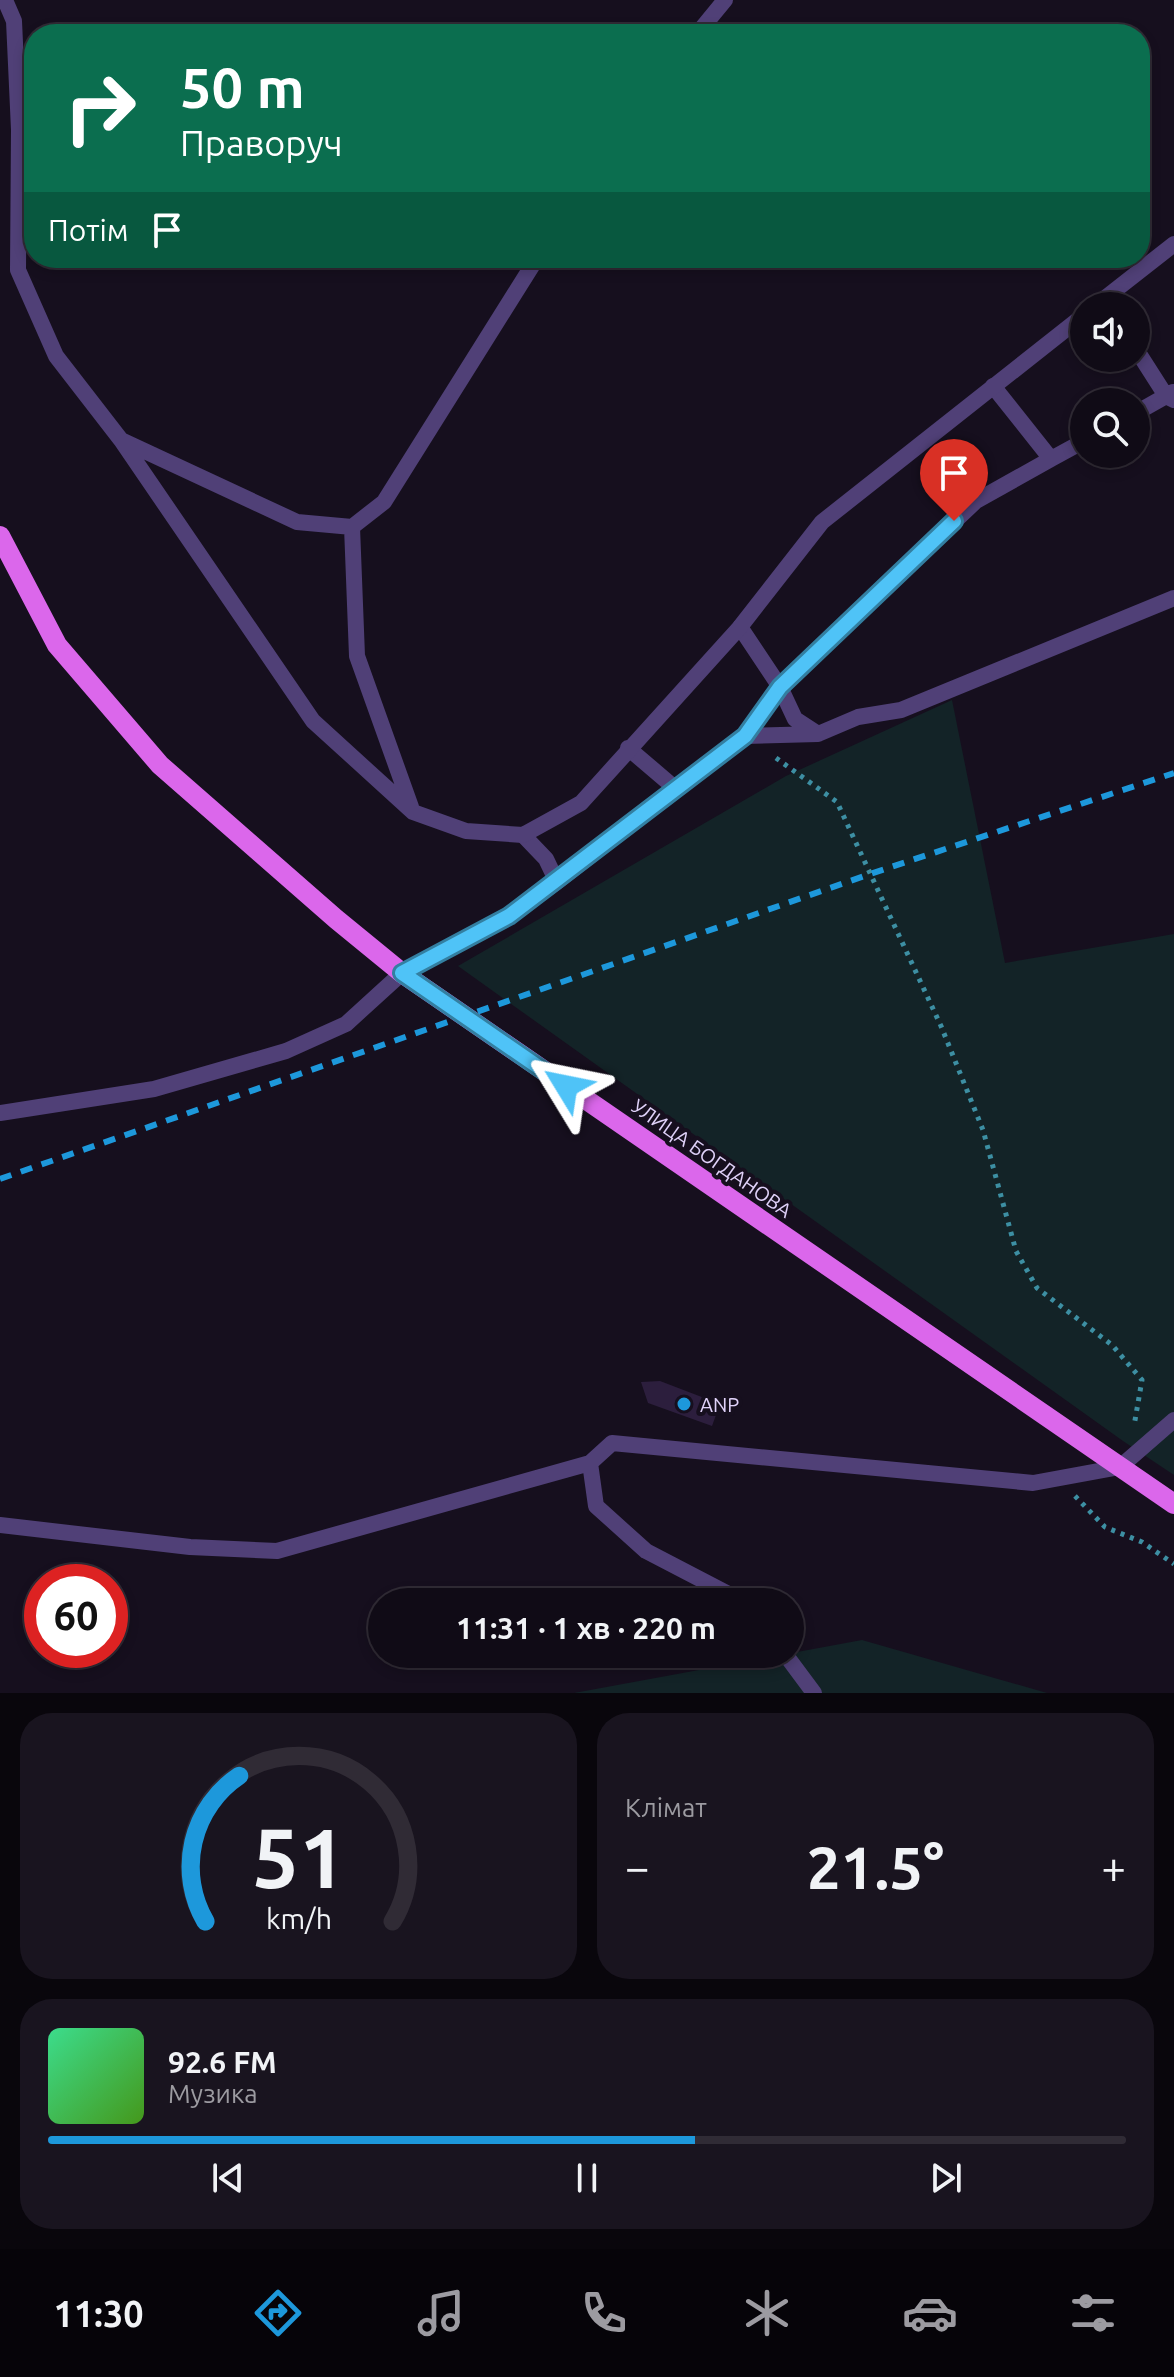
<!DOCTYPE html>
<html lang="uk">
<meta charset="utf-8">
<style>
body{margin:0;font-family:Ubuntu,sans-serif;background:#19141f;color:#f1f3f6;height:100vh;display:flex;flex-direction:column;font-size:30px;white-space:nowrap}
*{box-sizing:border-box;margin:0}
p{font-size:26px;color:#9c9ba1}
.icon{flex:none;width:44px;height:44px;fill:none;stroke:currentColor;stroke-width:2;stroke-linecap:round;stroke-linejoin:round}
.map{position:relative;height:1693px;overflow:hidden}
.panel{display:flex;flex-direction:column;gap:20px;padding:20px;background:#09060c;flex:1}
.panel>*{flex:none}
.top-card{position:absolute;left:24px;top:24px;width:1126px;height:244px;border-radius:32px;box-shadow:0 4px 12px #0003,0 0 0 2px #302b35;background:#0b6e4f;color:#fff;overflow:hidden}
.buttons{position:absolute;left:1070px;top:292px;display:grid;gap:16px}
.buttons a{display:grid;place-items:center;width:80px;height:80px;border-radius:50%;background:#100b16;box-shadow:0 4px 12px #0003,0 0 0 2px #302b35;font-size:40px}
.speed{position:absolute;left:24px;top:1564px;display:flex;gap:16px;font-size:40px;font-weight:700;text-align:center}
.speed>*{display:grid;place-content:center;width:104px;height:104px;border-radius:50%;background:#100b16;box-shadow:0 4px 12px #0003,0 0 0 2px #302b35;line-height:1}
.speed .limit{border:12px solid #d22;background:#fff;color:#111}
.pin{position:absolute;display:grid;place-items:center;width:68px;height:68px;color:#fff;margin:-82px -34px;border-radius:50% 50% 50% 0;rotate:-45deg;box-shadow:0 0 8px #0007}
.pin .icon{rotate:45deg}
.me{position:absolute;width:88px;margin:-44px;rotate:305deg;stroke-linejoin:round;filter:drop-shadow(0 0 6px #0008)}
.turn{display:flex;align-items:center;gap:28px;height:168px;padding:0 24px;font-size:36px}
.turn .icon{width:104px;height:104px;stroke-width:2.5}
.turn b{display:block;font-size:56px;line-height:68px}
.then{display:flex;align-items:center;height:76px;padding:0 24px;background:#0003;gap:16px;font-size:30px}
.big{font-size:60px;font-weight:700;line-height:1.1}
.panel .card{flex:1;display:flex;flex-direction:column;justify-content:center;gap:12px;min-width:0;padding:0 28px;border-radius:32px;background:#19141f}
.panel .dial{align-items:center;gap:0}
.dial svg{height:208px;overflow:visible;fill:none;stroke:#302b35;stroke-width:7;stroke-linecap:round;text-anchor:middle}
.dial text{fill:#f1f3f6;stroke:none}
.song{display:flex;align-items:center;gap:24px}
.cover{width:96px;height:96px;border-radius:12px;background:linear-gradient(135deg,hsl(150 70% 55%),hsl(100 70% 35%))}
.played{height:8px;border-radius:4px;background:linear-gradient(90deg,#1d98db 60%,#302b35 60%)}
.keys{display:flex;justify-content:space-around;direction:ltr}
.heat{display:flex;justify-content:space-between;align-items:center;font-size:44px;direction:ltr}
.panel .tiles{flex:1;display:grid;gap:20px;grid-template-columns:1fr 1fr}
.card:last-child{grid-column:span 2}
.trip{position:absolute;left:368px;top:1588px;width:436px;height:80px;border-radius:40px;background:#100b16;box-shadow:0 4px 12px #0003,0 0 0 2px #302b35;font-weight:700;line-height:80px;text-align:center}
.tabs{display:flex;height:128px;justify-content:space-around;align-items:center;background:#060409;color:#9c9ba1}
.tabs .icon{width:56px;height:56px}
.tabs .current{color:#1d98db}
.tabs b{font-size:36px;color:#f1f3f6}
.map>svg:first-child{display:block}
.green{fill:#132327}
.building{fill:#2c1e3d}
.lines{fill:none;stroke-linecap:round;stroke-linejoin:round}
.path{stroke:#3d8fa3;stroke-width:5;stroke-dasharray:4 6;stroke-linecap:butt}
.service{stroke:#504077;stroke-width:16}
.minor{stroke:#504077;stroke-width:16}
.primary{stroke:#db67eb;stroke-width:20}
.rail{stroke:#1d98db;stroke-width:6;stroke-dasharray:12 10;stroke-linecap:butt}
.route-casing{stroke:#337fa1;stroke-width:20}
.route{stroke:#4fc3f7;stroke-width:14}
.poi-dot{fill:#1d98db;stroke:#160f1e;stroke-width:3}
.labels{text-anchor:middle;dominant-baseline:central;stroke-width:8;stroke-linejoin:round;paint-order:stroke}
.street-label{font-size:20px;fill:#e0d2f9;stroke:#160f1e}
.poi-label{font-size:20px;fill:#e0d2f9;stroke:#160f1e;text-anchor:start}
</style>
<div class="map">
<svg width="1174" height="1693" viewBox="0 0 1174 1693">
<rect width="100%" height="100%" fill="#160f1e"/>
<path class="green" d="M 952,700 L 1005,963 L 1174,934 L 1174,1475 L 1123,1441 L 458,966 L 786,776 Z
M 862,1640 L 1047,1693 L 574,1693 Z"/>
<path class="building" d="M 660,1381 L 720,1404 L 712,1426 L 648,1403 L 641,1382 Z"/>
<g class="lines">
<path class="path" d="M 776,758 L 837,802 L 941,1026 L 983,1130 L 1016,1251 L 1037,1288 L 1112,1345 L 1142,1380 L 1134,1426
M 1075,1496 L 1105,1527 L 1142,1542 L 1174,1564"/>
<path class="service" d="M 1136,349 L 1166,396 L 1174,400
M 1136,413 L 1173,392
M 1051,459 L 1084,441
M 740,627 L 780,687 L 795,719 L 818,734
M 745,736 L 818,734 L 858,717 L 901,710 L 1174,598
M 628,748 L 676,789 L 745,736 L 780,687 L 976,501 L 1051,459 L 993,386
M 557,882 L 676,789
M 402,973 L 509,916 L 557,882 L 546,859 L 523,835
M 1120,1467 L 1174,1420"/>
<path class="minor" d="M 5,0 L 14,21 L 19,130 L 18,270 L 56,356 L 121,440 L 297,522 L 352,527 L 384,502 L 537,258
M 697,34 L 725,0
M 1095,306 L 1174,244
M 121,440 L 313,721 L 413,812 L 466,831 L 523,835 L 581,803 L 740,627 L 822,522 L 1084,315
M 352,527 L 357,656 L 411,807
M 0,1113 L 154,1089 L 286,1051 L 346,1024 L 402,973
M 0,1525 L 190,1547 L 277,1551 L 590,1463
M 744,1602 L 646,1551 L 596,1506 L 590,1463 L 612,1443 L 1033,1483 L 1120,1467
M 785,1654 L 814,1693"/>
<path class="primary" d="M 0,536 L 57,645 L 160,765 L 336,919 L 402,973 L 1174,1504"/>
<path class="rail" d="M 0,1179 L 870,874 L 1174,773"/>
</g>
<g class="lines">
<defs>
<path id="route" d="M 566,1086 L 402,973 L 509,916 L 745,736 L 780,687 L 954,521"/>
</defs>
<use href="#route" class="route-casing"/>
<use href="#route" class="route"/>
</g>
<circle class="poi-dot" cx="684" cy="1404" r="8"/>
<g class="labels">
<g class="street-label">
<text transform="translate(712 1158) rotate(35)">УЛИЦА БОГДАНОВА</text>
</g>
<g class="poi-label">
<text x="700" y="1404">ANP</text>
</g>
</g>
</svg>
<div class="buttons">
<a><svg class="icon" aria-label="sound" viewBox="0 0 24 24"><path d="M4 9h4l5-4v14l-5-4H4zM17 9q2 3 0 6"/></svg></a>
<a><svg class="icon" aria-label="search" viewBox="0 0 24 24"><circle cx="10" cy="10" r="6"/><path d="M15 15l6 6"/></svg></a>
</div>
<div class="speed"><div class="limit">60</div></div>
<div class="pin" style="left:954px;top:521px;background:#d93025"><svg class="icon" aria-label="arrive" viewBox="0 0 24 24"><path d="M6 21V4h12l-3 4 3 4H6"/></svg></div>
<svg class="me" style="left:566px;top:1086px" viewBox="-20 -20 40 40"><path d="M0-17L14 15 0 8-14 15z" fill="#4fc3f7" stroke="#fff" stroke-width="4"/></svg>
<div class="trip">11:31 · 1 хв · 220 m</div>
<div class="top-card">
<div class="turn"><svg class="icon" aria-label="right" viewBox="0 0 24 24"><path d="M7 20v-9h11M14 6l5 5-5 5"/></svg><div><b>50 m</b>Праворуч</div></div>
<div class="then">Потім<svg class="icon" aria-label="arrive" viewBox="0 0 24 24"><path d="M6 21V4h12l-3 4 3 4H6"/></svg></div>
</div>
</div>
<section class="panel">
<div class="tiles">
<div class="card dial"><svg viewBox="0 0 100 80">
<path d="M14 69A42 42 0 1 1 86 69"/>
<path d="M14 69A42 42 0 0 1 27 13" stroke="#1d98db"/>
<text x="50" y="56" font-size="32" font-weight="700">51</text>
<text x="50" y="72" font-size="11">km/h</text>
</svg></div>
<div class="card"><p>Клімат</p>
<div class="heat"><a>−</a><b class="big">21.5°</b><a>+</a></div>
</div>
<div class="card">
<div class="song"><i class="cover"></i><div><b>92.6 FM</b><p>Музика</p></div></div>
<div class="played"></div>
<div class="keys"><svg class="icon" aria-label="previous" viewBox="0 0 24 24"><path d="M18 5L8 12l10 7zM5 5v14"/></svg><svg class="icon" aria-label="pause" viewBox="0 0 24 24"><path d="M8 5v14M16 5v14"/></svg><svg class="icon" aria-label="next" viewBox="0 0 24 24"><path d="M6 5l10 7-10 7zM19 5v14"/></svg></div>
</div>
</div>
</section>
<nav class="tabs">
<b>11:30</b>
<svg class="icon current" aria-label="directions" viewBox="0 0 24 24"><path d="M12 3l9 9-9 9-9-9zM9 14v-3h6M13 9l2 2-2 2"/></svg>
<svg class="icon" aria-label="music" viewBox="0 0 24 24"><path d="M9 18V5l10-2v13"/><circle cx="6" cy="18" r="3"/><circle cx="16" cy="16" r="3"/></svg>
<svg class="icon" aria-label="phone" viewBox="0 0 24 24"><path d="M5 4h4l2 5-3 2q2 4 5 5l2-3 5 2v4C11 20 4 13 5 4z"/></svg>
<svg class="icon" aria-label="climate" viewBox="0 0 24 24"><path d="M12 3v18M4 7l16 10M4 17L20 7"/></svg>
<svg class="icon" aria-label="car" viewBox="0 0 24 24"><path d="M5 17H2v-5l4-1 3-4h7l3 4 3 1v5h-3M9 17h6M6 11h13"/><circle cx="7" cy="17" r="2"/><circle cx="17" cy="17" r="2"/></svg>
<svg class="icon" aria-label="filters" viewBox="0 0 24 24"><path d="M4 7h16M4 17h16"/><circle cx="9" cy="7" r="2"/><circle cx="15" cy="17" r="2"/></svg>
</nav>
